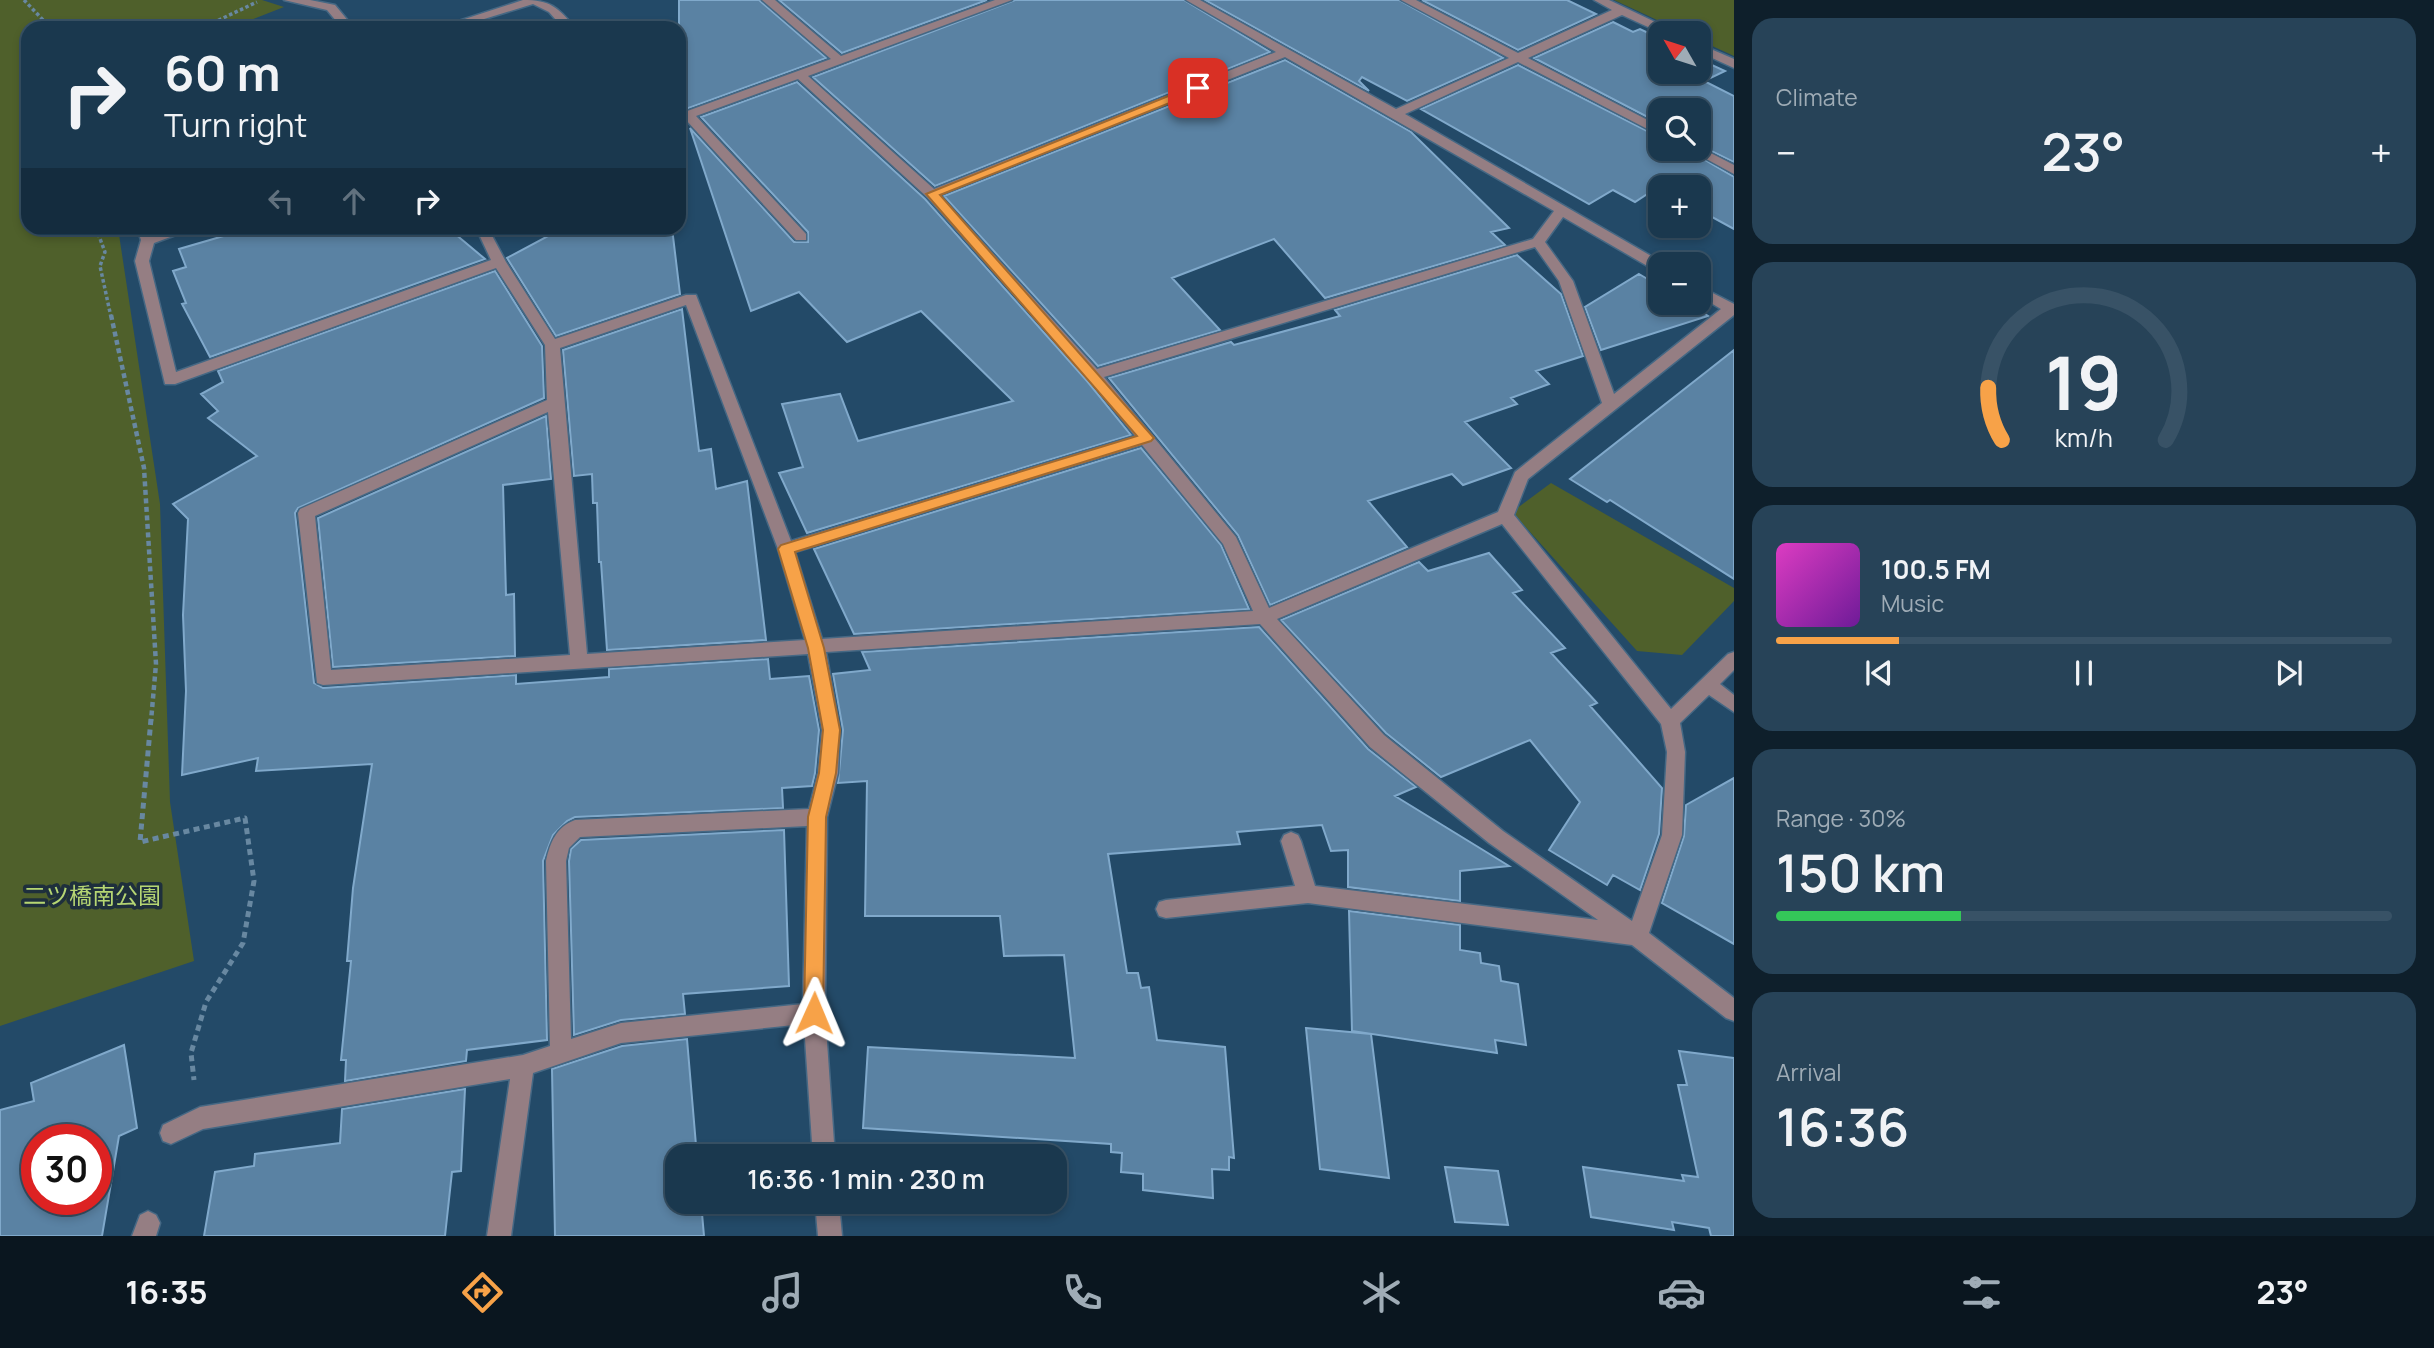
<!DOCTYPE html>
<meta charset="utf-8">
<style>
body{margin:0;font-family:Manrope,"Noto Sans JP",sans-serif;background:#274358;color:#f1f3f6;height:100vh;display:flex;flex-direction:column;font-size:26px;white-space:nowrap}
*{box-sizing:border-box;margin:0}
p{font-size:23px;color:#9facb6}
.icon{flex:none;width:38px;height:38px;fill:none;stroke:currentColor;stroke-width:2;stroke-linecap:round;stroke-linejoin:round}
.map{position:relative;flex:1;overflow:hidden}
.drawer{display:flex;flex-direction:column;gap:18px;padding:18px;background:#0e1f2b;width:700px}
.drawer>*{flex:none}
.banner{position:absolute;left:21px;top:21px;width:665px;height:214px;border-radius:21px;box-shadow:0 4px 10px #0003,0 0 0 2px #385266;background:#1a384e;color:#f1f3f6;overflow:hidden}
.needle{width:46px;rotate:309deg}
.tools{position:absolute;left:1648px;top:21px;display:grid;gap:14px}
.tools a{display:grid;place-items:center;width:63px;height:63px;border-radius:14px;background:#1a384e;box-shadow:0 4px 10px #0003,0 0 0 2px #385266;font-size:35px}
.speed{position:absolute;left:21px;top:1124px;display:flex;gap:14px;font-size:35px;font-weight:700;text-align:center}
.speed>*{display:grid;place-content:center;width:91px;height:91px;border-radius:50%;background:#1a384e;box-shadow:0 4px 10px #0003,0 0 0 2px #385266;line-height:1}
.speed .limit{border:10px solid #d22;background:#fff;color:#111}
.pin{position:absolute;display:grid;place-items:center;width:60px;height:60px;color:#fff;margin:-30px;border-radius:14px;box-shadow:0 4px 10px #0006}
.me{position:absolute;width:77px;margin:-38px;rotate:1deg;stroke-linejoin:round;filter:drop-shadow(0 0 5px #0008)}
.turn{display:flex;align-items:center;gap:24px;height:147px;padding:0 28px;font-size:32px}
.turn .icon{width:91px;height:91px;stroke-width:2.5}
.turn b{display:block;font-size:49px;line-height:60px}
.lanes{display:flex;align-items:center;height:66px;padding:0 28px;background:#0003;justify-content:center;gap:35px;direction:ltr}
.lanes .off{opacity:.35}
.big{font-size:52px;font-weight:600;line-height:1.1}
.drawer .tile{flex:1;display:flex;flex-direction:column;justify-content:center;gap:10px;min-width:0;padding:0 24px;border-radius:21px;background:#274358}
.drawer .dial{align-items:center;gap:0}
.dial svg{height:182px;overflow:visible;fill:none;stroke:#385266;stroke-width:7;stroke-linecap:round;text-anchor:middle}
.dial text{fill:#f1f3f6;stroke:none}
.song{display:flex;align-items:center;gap:21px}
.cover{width:84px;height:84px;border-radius:10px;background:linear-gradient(135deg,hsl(310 70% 55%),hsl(280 70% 35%))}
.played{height:7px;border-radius:4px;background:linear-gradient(90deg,#f7a248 20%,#385266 20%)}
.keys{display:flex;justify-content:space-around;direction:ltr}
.heat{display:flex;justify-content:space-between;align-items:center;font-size:38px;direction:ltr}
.charge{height:10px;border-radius:5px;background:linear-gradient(90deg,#34c759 30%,#385266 0)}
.trip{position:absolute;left:665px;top:1144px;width:402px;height:70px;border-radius:21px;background:#1a384e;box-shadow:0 4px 10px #0003,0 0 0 2px #385266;font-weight:600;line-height:70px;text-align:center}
.tabs{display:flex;height:112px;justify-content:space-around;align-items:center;background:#0a161f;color:#9facb6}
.tabs .icon{width:49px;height:49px}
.tabs .active{color:#f7a248}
.tabs b{font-size:32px;color:#f1f3f6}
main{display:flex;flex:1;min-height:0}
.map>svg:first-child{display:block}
.green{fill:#4f602b}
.building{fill:#5a82a3;stroke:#80a9cb;stroke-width:2;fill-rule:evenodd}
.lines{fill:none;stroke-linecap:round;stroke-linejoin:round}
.minor-casing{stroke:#456884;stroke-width:3}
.path-far2{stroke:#6888a1;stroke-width:3.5;stroke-dasharray:3.5 2.5;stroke-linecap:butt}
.path-far1{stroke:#6888a1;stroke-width:4.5;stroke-dasharray:5 3.5;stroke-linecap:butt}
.path{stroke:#6888a1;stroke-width:5;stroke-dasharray:6 4.5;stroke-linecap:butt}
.minor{fill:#957e83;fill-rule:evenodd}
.route{fill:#f7a248;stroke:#a1692f;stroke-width:2}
.labels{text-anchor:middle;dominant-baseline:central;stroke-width:7;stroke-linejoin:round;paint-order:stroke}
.park-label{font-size:23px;fill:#b6d673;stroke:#1e2f3c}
</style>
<main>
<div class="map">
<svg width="1734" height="1236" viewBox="0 0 1734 1236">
<rect width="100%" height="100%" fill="#234a68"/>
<path class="green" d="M 0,0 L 262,0 L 284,7 L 230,28 L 28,28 L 28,228 L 118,228 L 160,504 L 170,802 L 194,961 L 0,1026 Z
M 1614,0 L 1734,0 L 1734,56 L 1699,40 L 1699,33 L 1685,33 Z
M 1551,483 L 1734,588 L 1734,601 L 1682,655 L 1637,651 L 1512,512 Z"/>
<path class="building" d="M 679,0 L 759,0 L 826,58 L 683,110 L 679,96 Z
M 779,0 L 987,0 L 842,53 Z
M 1015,0 L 1184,0 L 1270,52 L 935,186 L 813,77 Z
M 1205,0 L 1399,0 L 1503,58 L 1407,101 L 1362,77 L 1359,81 L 1369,91 Z
M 1422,0 L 1567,0 L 1596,14 L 1518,50 Z
M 1613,22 L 1633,32 L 1640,29 L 1661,39 L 1661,72 L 1699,72 L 1699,59 L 1725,71 L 1704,81 L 1734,96 L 1734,162 L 1699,145 L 1699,110 L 1661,110 L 1661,124 L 1534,58 Z
M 1285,60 L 1411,132 L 1509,228 L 1491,232 L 1505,245 L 1325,298 L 1274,239 L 1172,278 L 1220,330 L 1098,366 L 944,196 Z
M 1518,65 L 1661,138 L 1661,149 L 1686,149 L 1734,177 L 1734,229 L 1699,210 L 1699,187 L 1658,187 L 1635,202 L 1613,190 L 1589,204 L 1421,109 Z
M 797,82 L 925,199 L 1087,381 L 1131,435 L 807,533 L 779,473 L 803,467 L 782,404 L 840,394 L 858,441 L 1013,401 L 921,311 L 847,342 L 799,292 L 751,311 L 690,128 L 794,242 L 808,242 L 808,232 L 701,117 Z
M 251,228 L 448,228 L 485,259 L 210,357 L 182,304 L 186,303 L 173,271 L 186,267 L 179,249 Z
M 563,228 L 672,228 L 680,294 L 556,336 L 507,258 Z
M 1517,255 L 1561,294 L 1583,356 L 1536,371 L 1549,384 L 1511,398 L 1517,404 L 1465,422 L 1511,468 L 1463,485 L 1452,474 L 1368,501 L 1407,547 L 1270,605 L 1238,535 L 1109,378 L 1231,342 L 1234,345 L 1340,316 L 1335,310 Z
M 495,271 L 542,346 L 544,398 L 298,508 L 295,513 L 314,683 L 323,688 L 516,675 L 516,684 L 609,677 L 609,669 L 768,659 L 770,679 L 809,676 L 819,730 L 815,773 L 812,786 L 782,788 L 783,808 L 575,817 L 567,821 L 553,835 L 543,861 L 547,1040 L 467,1050 L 466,1061 L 345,1081 L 346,1060 L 341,1060 L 351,961 L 347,961 L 353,888 L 372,764 L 256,771 L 258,758 L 182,775 L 186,691 L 183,615 L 188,519 L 173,504 L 257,456 L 208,418 L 218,411 L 201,394 L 223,382 L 218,371 Z
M 1639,274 L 1661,287 L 1661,303 L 1687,303 L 1708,316 L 1601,350 L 1585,307 Z
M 682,309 L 699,451 L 711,449 L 716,489 L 747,481 L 766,640 L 607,650 L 601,562 L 599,562 L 597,503 L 593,503 L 592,474 L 574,476 L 563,350 Z
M 1734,350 L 1734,579 L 1610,500 L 1607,502 L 1570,479 Z
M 546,416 L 551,479 L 503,485 L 506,595 L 514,594 L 515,656 L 333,667 L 318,518 Z
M 1141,448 L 1221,545 L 1249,609 L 854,634 L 814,549 Z
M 1489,553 L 1522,590 L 1513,593 L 1565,648 L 1551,653 L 1597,703 L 1590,706 L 1662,788 L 1659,834 L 1640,890 L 1613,875 L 1607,885 L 1549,850 L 1580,802 L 1530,740 L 1441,777 L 1386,733 L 1281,620 L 1419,562 L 1428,571 Z
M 1259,627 L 1368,749 L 1416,787 L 1395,796 L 1509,866 L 1460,871 L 1460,901 L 1348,887 L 1348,850 L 1331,851 L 1322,825 L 1237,832 L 1240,844 L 1108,854 L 1127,973 L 1138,973 L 1141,988 L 1149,987 L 1157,1040 L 1225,1047 L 1234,1158 L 1229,1157 L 1229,1170 L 1212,1169 L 1213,1198 L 1143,1190 L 1143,1174 L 1121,1172 L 1122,1153 L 1111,1152 L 1111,1144 L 863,1128 L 868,1047 L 1075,1058 L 1064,955 L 1004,956 L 1000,916 L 865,916 L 867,781 L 838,783 L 843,730 L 833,674 L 870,670 L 862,652 Z
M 1734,778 L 1734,944 L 1662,903 L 1684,836 L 1686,805 Z
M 784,830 L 789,986 L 683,994 L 685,1014 L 621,1020 L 574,1035 L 569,861 L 571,849 L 581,840 Z
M 1349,911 L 1460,925 L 1460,950 L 1480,953 L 1481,963 L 1499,966 L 1501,981 L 1518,984 L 1526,1045 L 1495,1040 L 1497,1053 L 1352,1031 Z
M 1306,1028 L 1371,1034 L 1389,1178 L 1320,1169 Z
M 687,1039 L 697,1157 L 677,1157 L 677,1202 L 701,1202 L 704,1236 L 555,1236 L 552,1069 L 622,1046 Z
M 124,1045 L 137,1128 L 119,1136 L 102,1236 L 0,1236 L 0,1110 L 34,1101 L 31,1083 ZM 37,1139 L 96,1139 L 96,1199 L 37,1199 Z
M 1679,1051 L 1734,1058 L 1734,1236 L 1711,1236 L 1709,1228 L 1672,1222 L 1674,1230 L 1591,1217 L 1583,1167 L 1684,1181 L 1682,1175 L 1698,1177 L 1678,1085 L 1687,1085 Z
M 465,1089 L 461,1171 L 452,1172 L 445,1236 L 204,1236 L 215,1172 L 254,1166 L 255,1154 L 340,1143 L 342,1109 Z
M 1445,1167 L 1498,1171 L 1508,1225 L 1455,1222 Z"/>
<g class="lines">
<defs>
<path id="minor" d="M 284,0 L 310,0 L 335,5 L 354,28 L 342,28 L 327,10 Z
M 523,0 C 550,0 558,7 575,28 L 563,28 L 549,12 L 533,4 L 455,28 L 437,28 Z
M 762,0 L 775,0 L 841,56 L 995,0 L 1012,0 L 808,76 L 934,189 L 1276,52 L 1186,0 L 1200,0 L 1396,109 L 1509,58 L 1401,0 L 1416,0 L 1518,53 L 1612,10 L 1594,0 L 1609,0 L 1674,31 L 1676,33 L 1661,33 L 1622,15 L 1528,58 L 1661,127 L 1661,136 L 1518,62 L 1405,114 L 1665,264 L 1661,264 L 1661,272 L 1656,271 L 1563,217 L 1545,242 L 1573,281 L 1614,394 L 1721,309 L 1699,296 L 1699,286 L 1734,304 L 1734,315 L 1528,479 L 1514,515 L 1671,709 L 1728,654 L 1734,652 L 1734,670 L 1720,684 L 1734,695 L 1734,712 L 1709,695 L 1680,723 L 1685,752 L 1682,835 L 1649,933 L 1734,998 L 1734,1021 L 1726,1018 L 1632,945 L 1308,903 L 1166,918 L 1159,916 L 1156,909 L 1159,902 L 1166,900 L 1295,886 L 1281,841 L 1284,835 L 1291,832 L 1298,835 L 1301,841 L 1315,886 L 1598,920 L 1489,843 L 1370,747 L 1260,624 L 826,652 L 840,730 L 838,773 L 827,817 L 825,1013 L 835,1157 L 813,1157 L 804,1024 L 621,1043 L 533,1073 L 511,1236 L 487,1236 L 510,1079 L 203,1129 L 171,1144 L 163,1141 L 160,1133 L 163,1125 L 200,1107 L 523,1055 L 550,1046 L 546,861 C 550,843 556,827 575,820 L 809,809 L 818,773 L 822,730 L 808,654 L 323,685 L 317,683 L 298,513 L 300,509 L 547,400 L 545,345 L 496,268 L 175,384 L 165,384 L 135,261 L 141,240 L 137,228 L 149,228 L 152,234 L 175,228 L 195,228 L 154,243 L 149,261 L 176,372 L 491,260 L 476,228 L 488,228 L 506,262 L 555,339 L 686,295 L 696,295 L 791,541 L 1135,436 L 1089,379 L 927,197 L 798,79 L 696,116 L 806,234 L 806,240 L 796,240 L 686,120 L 679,122 L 679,114 L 831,59 ZM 1285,57 L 1554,211 L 1533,239 L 1097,369 L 940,195 ZM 1535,247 L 1559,281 L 1602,403 L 1515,472 L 1498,512 L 1269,608 L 1236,537 L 1104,377 ZM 686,305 L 778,549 L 805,640 L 587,654 L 560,348 ZM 548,412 L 570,655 L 331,670 L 315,516 ZM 1142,445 L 1223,544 L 1253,611 L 822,639 L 795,552 ZM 1502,524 L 1661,724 L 1667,752 L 1662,835 L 1632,921 L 1503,831 L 1384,735 L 1277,619 ZM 807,826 L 803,1004 L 621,1023 L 571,1039 L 566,861 L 569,848 L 580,837 Z
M 1699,44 L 1734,59 L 1734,68 L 1699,52 Z
M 1699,147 L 1734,165 L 1734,174 L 1688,149 Z
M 815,1202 L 839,1202 L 842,1236 L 818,1236 Z
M 148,1211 L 156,1215 L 160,1223 L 156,1236 L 132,1236 L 140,1215 Z"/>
</defs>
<use href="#minor" class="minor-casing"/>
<path class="path-far2" d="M 24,0 L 45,22 L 42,28
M 202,28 L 257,2
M 28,55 L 25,60 L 28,65
M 96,228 L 105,252 L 100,266 L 111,317"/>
<path class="path-far1" d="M 111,315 L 144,468 L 156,664 L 151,721"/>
<path class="path" d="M 151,719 L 140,842 L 245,818 L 254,881 L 243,943 L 206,1002 L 191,1053 L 194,1080"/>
<use href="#minor" class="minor"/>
</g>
<path class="route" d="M 1198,84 L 1203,88 L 1202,90 L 940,195 L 1154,438 L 1151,441 L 795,552 L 824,648 L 840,730 L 836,773 L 826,817 L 823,1013 L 820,1020 L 814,1023 L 807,1020 L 804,1013 L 808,817 L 819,773 L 823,730 L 808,648 L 778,549 L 781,545 L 1137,436 L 926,194 Z"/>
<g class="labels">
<g class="park-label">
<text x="92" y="895">二ツ橋南公園</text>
</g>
</g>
</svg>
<div class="tools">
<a><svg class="needle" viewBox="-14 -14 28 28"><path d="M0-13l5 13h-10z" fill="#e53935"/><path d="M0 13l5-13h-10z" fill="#9facb6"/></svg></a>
<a><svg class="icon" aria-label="search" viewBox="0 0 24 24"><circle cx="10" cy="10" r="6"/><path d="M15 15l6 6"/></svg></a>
<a>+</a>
<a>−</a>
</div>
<div class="speed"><div class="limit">30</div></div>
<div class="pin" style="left:1198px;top:88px;background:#d93025"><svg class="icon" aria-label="arrive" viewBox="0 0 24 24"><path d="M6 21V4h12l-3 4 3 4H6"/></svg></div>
<svg class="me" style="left:814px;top:1013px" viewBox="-20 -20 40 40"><path d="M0-17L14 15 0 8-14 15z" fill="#f7a248" stroke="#fff" stroke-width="4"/></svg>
<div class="trip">16:36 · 1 min · 230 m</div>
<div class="banner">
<div class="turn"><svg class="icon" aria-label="right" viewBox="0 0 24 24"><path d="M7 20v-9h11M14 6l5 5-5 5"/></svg><div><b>60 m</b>Turn right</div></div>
<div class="lanes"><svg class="icon off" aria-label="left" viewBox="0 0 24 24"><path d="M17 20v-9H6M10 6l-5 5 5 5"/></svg><svg class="icon off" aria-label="ahead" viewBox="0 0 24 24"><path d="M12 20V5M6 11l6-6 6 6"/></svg><svg class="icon" aria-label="right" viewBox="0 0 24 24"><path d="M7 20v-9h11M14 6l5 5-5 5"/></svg></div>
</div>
</div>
<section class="drawer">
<div class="tile"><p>Climate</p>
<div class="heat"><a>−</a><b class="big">23°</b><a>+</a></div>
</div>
<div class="tile dial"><svg viewBox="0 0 100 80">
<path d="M14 69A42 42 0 1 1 86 69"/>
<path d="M14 69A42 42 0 0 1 8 46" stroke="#f7a248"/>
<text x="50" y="56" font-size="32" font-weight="700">19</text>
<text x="50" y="72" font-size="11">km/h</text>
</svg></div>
<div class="tile">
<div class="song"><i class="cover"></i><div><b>100.5 FM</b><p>Music</p></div></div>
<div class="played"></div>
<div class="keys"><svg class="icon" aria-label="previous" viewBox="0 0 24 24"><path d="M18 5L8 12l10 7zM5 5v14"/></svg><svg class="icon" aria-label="pause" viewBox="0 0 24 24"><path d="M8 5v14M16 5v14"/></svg><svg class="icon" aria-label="next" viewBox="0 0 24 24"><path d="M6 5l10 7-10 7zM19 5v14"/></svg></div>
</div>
<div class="tile"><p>Range · 30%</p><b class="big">150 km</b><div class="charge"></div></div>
<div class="tile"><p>Arrival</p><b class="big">16:36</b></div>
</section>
</main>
<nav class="tabs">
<b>16:35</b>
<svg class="icon active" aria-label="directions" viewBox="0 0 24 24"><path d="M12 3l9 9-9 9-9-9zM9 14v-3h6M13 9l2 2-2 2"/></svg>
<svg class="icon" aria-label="music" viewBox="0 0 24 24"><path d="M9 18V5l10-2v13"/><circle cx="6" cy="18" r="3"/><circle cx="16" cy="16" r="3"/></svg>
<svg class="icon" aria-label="phone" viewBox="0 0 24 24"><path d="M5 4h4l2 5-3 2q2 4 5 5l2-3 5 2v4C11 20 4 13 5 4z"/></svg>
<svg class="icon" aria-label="climate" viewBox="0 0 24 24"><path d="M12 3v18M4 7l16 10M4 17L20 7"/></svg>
<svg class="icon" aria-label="car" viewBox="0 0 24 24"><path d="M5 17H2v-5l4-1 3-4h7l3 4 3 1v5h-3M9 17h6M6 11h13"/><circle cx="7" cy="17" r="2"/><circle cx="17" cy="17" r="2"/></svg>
<svg class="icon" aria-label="filters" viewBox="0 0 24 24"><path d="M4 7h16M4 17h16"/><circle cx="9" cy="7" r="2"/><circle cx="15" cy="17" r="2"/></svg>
<b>23°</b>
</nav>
